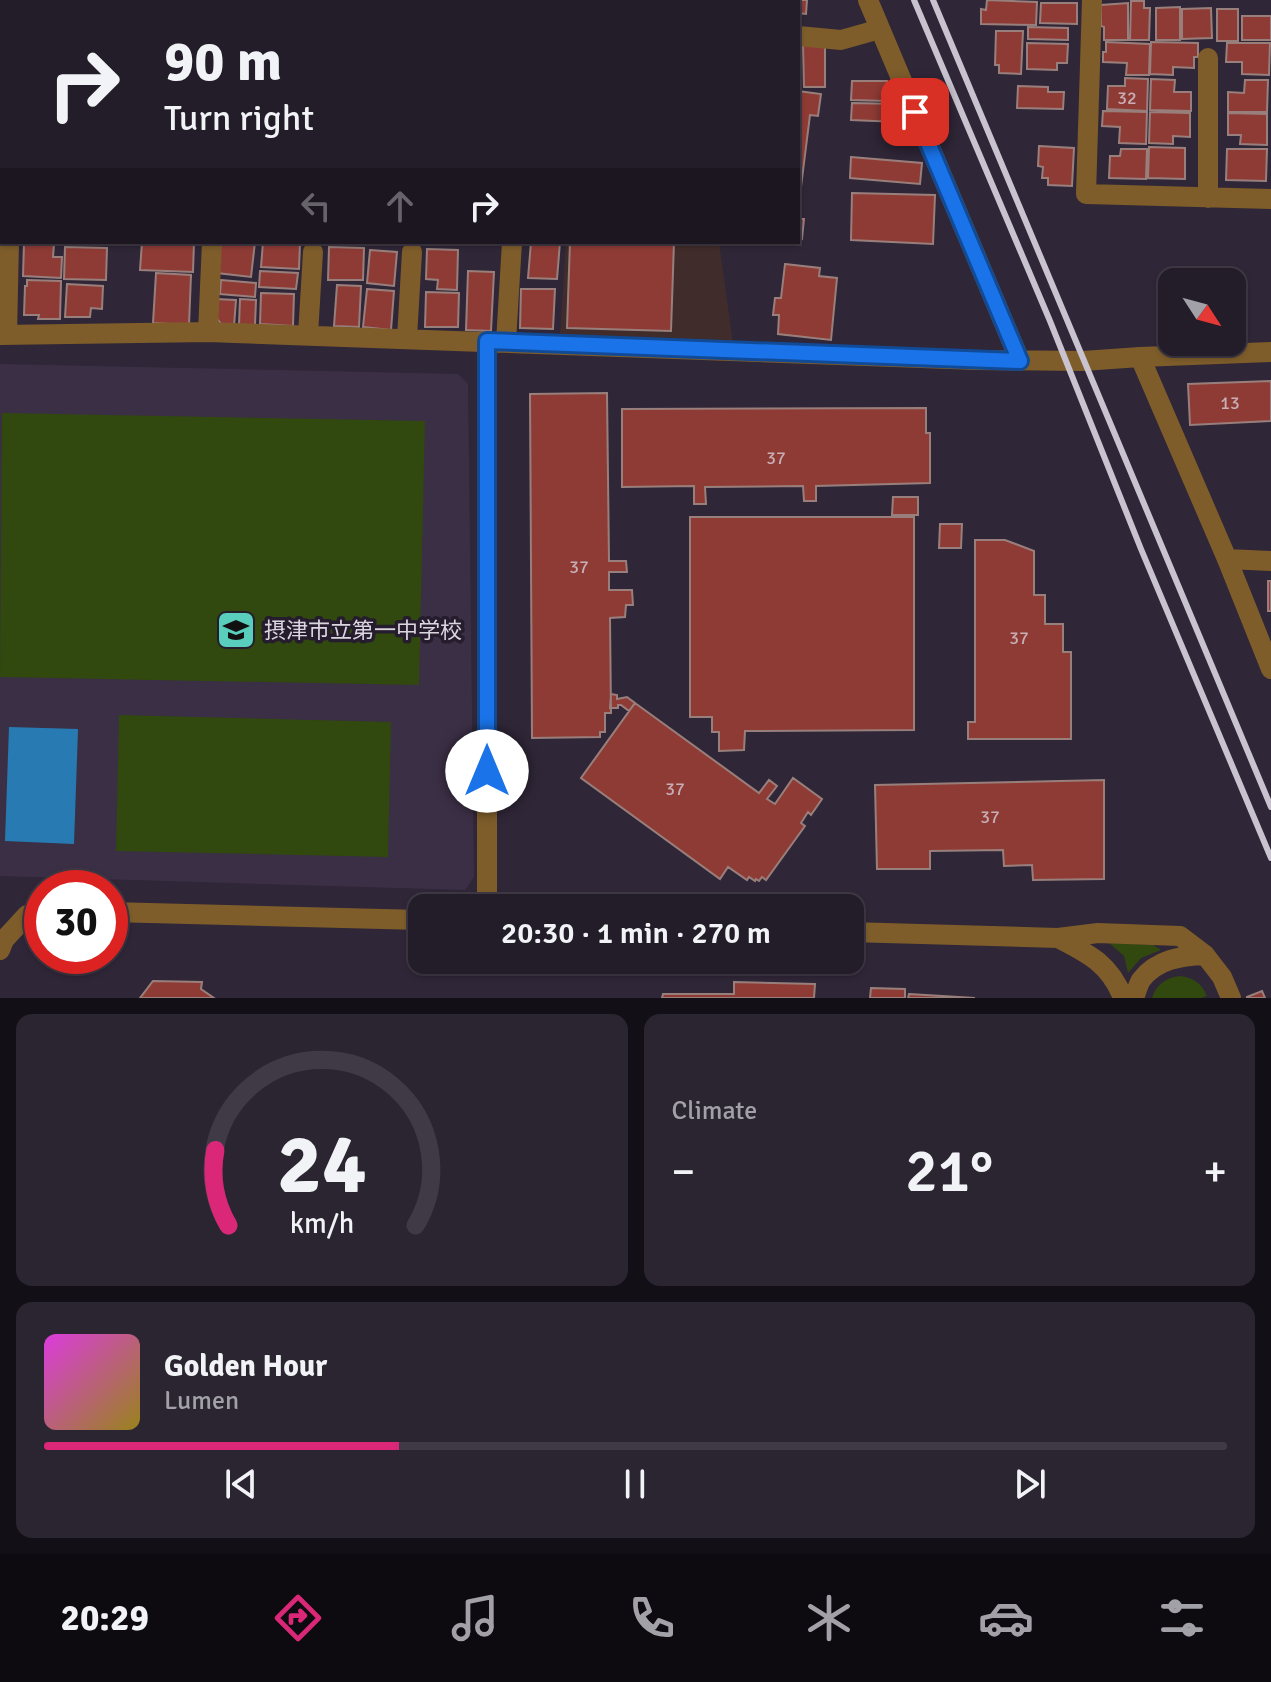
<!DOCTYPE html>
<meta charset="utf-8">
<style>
body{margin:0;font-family:Signika,"Noto Sans JP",sans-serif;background:#2b2531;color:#f1f3f6;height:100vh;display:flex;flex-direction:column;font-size:30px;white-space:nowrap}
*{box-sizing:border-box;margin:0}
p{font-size:26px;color:#a3a1a8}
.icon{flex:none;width:44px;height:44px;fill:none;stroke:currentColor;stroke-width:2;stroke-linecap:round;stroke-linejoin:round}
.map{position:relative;height:998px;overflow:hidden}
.details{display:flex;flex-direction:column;gap:16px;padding:16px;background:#130f17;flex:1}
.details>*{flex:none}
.banner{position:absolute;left:0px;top:0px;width:800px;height:244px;box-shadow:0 2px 6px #0004,0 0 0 2px #403a46;background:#231c29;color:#f1f3f6;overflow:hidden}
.needle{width:52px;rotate:126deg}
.buttons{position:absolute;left:1158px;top:268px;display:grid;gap:16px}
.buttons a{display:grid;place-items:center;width:88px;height:88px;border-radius:16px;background:#231c29;box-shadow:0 2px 6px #0004,0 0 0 2px #403a46;font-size:40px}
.speed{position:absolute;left:24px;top:870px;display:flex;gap:16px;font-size:40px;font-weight:700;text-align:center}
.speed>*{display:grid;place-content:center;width:104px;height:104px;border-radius:50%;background:#231c29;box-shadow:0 2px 6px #0004,0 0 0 2px #403a46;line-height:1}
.speed .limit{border:12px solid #d22;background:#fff;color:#111}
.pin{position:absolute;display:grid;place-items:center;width:68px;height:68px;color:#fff;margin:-34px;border-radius:16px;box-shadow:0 4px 12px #0006}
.me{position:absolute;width:88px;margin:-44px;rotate:0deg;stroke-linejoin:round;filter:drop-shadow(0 0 6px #0008)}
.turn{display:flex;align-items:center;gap:28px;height:168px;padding:0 32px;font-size:36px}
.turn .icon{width:104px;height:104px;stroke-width:2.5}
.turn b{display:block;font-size:56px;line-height:68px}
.lanes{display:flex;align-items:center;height:76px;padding:0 32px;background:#0003;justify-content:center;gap:40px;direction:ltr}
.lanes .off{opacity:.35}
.big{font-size:60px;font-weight:600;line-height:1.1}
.details .tile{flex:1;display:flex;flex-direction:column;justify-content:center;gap:12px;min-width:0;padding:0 28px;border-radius:16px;background:#2b2531}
.details .dial{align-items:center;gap:0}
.dial svg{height:208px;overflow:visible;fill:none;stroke:#403a46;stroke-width:7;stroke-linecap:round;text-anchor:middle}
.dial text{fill:#f1f3f6;stroke:none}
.song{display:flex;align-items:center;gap:24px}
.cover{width:96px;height:96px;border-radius:12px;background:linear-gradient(135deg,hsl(300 70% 55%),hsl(50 70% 35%))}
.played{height:8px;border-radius:4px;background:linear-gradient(90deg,#db2777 30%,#403a46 30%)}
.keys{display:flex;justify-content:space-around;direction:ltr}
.heat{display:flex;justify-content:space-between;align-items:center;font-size:44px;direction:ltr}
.details .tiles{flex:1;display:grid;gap:16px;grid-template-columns:1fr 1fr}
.tile:last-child{grid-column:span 2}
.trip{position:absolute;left:408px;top:894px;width:456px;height:80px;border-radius:16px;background:#231c29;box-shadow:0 2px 6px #0004,0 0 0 2px #403a46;font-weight:600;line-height:80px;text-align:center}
.tabs{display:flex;height:128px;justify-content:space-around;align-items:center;background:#0e0b10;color:#a3a1a8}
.tabs .icon{width:56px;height:56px}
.tabs .current{color:#db2777}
.tabs b{font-size:36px;color:#f1f3f6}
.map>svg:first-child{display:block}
.commercial{fill:#402c2b}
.built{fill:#3b2f45}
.green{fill:#31480f}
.water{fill:#287bb2}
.building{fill:#8f3b35;stroke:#997f7c;stroke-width:2}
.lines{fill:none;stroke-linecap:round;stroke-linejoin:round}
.minor{stroke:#7e5d2b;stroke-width:20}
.rail{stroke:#c9c3cf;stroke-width:6}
.route-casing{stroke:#114b97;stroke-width:20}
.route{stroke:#1a73e8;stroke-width:14}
.labels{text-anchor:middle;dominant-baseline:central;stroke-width:7;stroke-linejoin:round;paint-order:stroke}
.number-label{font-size:18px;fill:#c8aeb5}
.poi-label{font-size:22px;fill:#dbd5e0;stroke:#251d2d;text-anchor:start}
</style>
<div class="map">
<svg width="1271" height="998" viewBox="0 0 1271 998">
<rect width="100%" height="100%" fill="#2f2637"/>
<path class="commercial" d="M 566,242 L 719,242 L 733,343 L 560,336 Z"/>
<path class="built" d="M 0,364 L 458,374 L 468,384 L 474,877 L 465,890 L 0,876 Z"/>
<path class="green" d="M 2,413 L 425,421 L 419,685 L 0,677 Z
M 119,715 L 391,722 L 388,857 L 116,851 Z
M 1109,943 L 1153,945 L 1161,950 L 1141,958 L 1128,973 L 1124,956 Z
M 1179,976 C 1192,977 1202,983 1207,996 L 1201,998 L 1152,998 C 1156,985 1165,978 1179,976 Z"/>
<path class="water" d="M 9,727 L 78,729 L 74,844 L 5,841 Z"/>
<path class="building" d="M 44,0 L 166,0 L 166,2 L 44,2 Z
M 234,0 L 266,0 L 266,2 L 233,2 Z
M 606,0 L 662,0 L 662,2 L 606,2 Z
M 787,0 L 807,0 L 806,14 L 798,13 L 798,2 L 787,2 Z
M 987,0 L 1037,2 L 1036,25 L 981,24 L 981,9 L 986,10 Z
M 1131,1 L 1144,1 L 1144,8 L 1150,8 L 1149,40 L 1130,40 Z
M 1041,3 L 1077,3 L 1077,24 L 1040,23 Z
M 1128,3 L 1128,40 L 1104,40 L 1104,27 L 1101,26 L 1101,5 Z
M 1180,7 L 1180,40 L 1156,40 L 1156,8 Z
M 1211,8 L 1212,38 L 1182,39 L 1182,9 Z
M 1217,9 L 1238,9 L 1238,41 L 1217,41 Z
M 1242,16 L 1271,16 L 1271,40 L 1242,40 Z
M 1028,27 L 1068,28 L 1068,40 L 1028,39 Z
M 0,31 L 2,31 L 2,81 L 0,81 Z
M 996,31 L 1023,31 L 1021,74 L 999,73 L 999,65 L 995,65 Z
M 1106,42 L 1150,44 L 1149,75 L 1126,75 L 1127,63 L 1103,62 L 1103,52 L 1106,52 Z
M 1151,42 L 1198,43 L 1198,57 L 1194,57 L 1194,68 L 1173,67 L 1173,75 L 1150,74 Z
M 1027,43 L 1068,44 L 1067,63 L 1057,63 L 1057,70 L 1027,69 Z
M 1227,43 L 1270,43 L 1269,75 L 1242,74 L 1242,62 L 1226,62 Z
M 803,44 L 825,44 L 825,87 L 804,87 Z
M 798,46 L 800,46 L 800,84 L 798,84 Z
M 1125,78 L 1148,79 L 1147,111 L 1107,109 L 1108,86 L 1125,86 Z
M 1151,79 L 1175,80 L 1174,92 L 1191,92 L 1191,111 L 1150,110 Z
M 1245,80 L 1268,80 L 1267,112 L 1228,112 L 1228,92 L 1244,93 Z
M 852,81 L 887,81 L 886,101 L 851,100 Z
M 1018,86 L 1048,87 L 1048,92 L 1064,92 L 1063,109 L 1017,108 Z
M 798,91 L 821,94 L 818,116 L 810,115 L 798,211 Z
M 0,92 L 2,92 L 2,156 L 0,156 Z
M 852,103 L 899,104 L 898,122 L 851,120 Z
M 1103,111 L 1147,112 L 1146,144 L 1119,143 L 1120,127 L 1102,126 Z
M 1150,112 L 1190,113 L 1190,137 L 1173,136 L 1173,144 L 1149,143 Z
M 1228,113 L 1267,114 L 1267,145 L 1240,144 L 1241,135 L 1228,135 Z
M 1039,146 L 1074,148 L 1072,186 L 1048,185 L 1048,178 L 1042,178 L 1043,167 L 1038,166 Z
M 1149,147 L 1185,148 L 1185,179 L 1148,178 Z
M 1121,149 L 1147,149 L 1146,179 L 1109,178 L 1110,156 L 1120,156 Z
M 1227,149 L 1267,149 L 1266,181 L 1226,180 Z
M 851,157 L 922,163 L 920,184 L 850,178 Z
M 852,193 L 935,195 L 933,244 L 851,240 Z
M 798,219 L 804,219 L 802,239 L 798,238 Z
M 142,242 L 194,242 L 193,272 L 140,270 Z
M 221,242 L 255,242 L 251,277 L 217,273 Z
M 263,242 L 300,243 L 299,269 L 261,267 Z
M 531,242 L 560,242 L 557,279 L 528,278 Z
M 570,242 L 674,242 L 671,331 L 567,328 Z
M 24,243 L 54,244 L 53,257 L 62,257 L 61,278 L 23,276 Z
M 65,247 L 107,248 L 106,280 L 64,279 Z
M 329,247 L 364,248 L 363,280 L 328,280 Z
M 427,249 L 458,250 L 457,290 L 437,289 L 438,280 L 426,279 Z
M 370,250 L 397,252 L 394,286 L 367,283 Z
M 785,264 L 820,268 L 819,276 L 837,278 L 831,340 L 778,334 L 779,315 L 773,315 L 775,298 L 781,298 Z
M 260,271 L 298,273 L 296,289 L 259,287 Z
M 468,271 L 494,272 L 491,331 L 466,330 Z
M 156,273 L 191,275 L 189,325 L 153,323 Z
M 27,280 L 61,281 L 60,319 L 38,319 L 39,315 L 24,315 L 25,286 L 27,286 Z
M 221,280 L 256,283 L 255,297 L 220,294 Z
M 67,284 L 103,286 L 102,309 L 91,308 L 90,317 L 65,317 Z
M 337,285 L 361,286 L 359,327 L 334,326 Z
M 367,289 L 394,291 L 391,330 L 363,327 Z
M 521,289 L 555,289 L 553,329 L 520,328 Z
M 426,292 L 459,293 L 458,327 L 425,327 Z
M 261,293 L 294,294 L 293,326 L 260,324 Z
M 216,299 L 236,300 L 234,326 L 222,325 L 215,316 Z
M 240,299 L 256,300 L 255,325 L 239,325 Z
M 1271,381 L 1271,421 L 1190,425 L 1188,384 Z
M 607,393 L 609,561 L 626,561 L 627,572 L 609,572 L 609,590 L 632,590 L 633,605 L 626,605 L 625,617 L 610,618 L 611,713 L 605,713 L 605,732 L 600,732 L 600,737 L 532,738 L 530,394 Z
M 926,408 L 926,433 L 930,433 L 930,483 L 816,486 L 816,501 L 804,501 L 803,486 L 705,487 L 706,504 L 694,504 L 694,486 L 622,487 L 622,409 Z
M 893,497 L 918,497 L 918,515 L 892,515 Z
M 690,517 L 914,517 L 914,730 L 745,731 L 744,750 L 719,751 L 719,732 L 712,732 L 712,717 L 690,717 Z
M 940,524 L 962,524 L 961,548 L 939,548 Z
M 975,540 L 1005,540 L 1034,551 L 1034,595 L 1045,595 L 1045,624 L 1063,624 L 1063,652 L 1071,652 L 1071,739 L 968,739 L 968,722 L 975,722 Z
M 1268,581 L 1271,581 L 1271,611 L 1268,611 Z
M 611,694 L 617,695 L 617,699 L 627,697 L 635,703 L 629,711 L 621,705 L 618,705 L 618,708 L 610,708 Z
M 635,703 L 759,793 L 769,780 L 777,786 L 767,799 L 775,804 L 793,778 L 822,799 L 811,815 L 808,812 L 801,823 L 805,826 L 766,880 L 762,877 L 759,881 L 756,879 L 755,881 L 749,877 L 747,880 L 728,867 L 720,879 L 581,778 Z
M 1104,780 L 1104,879 L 1033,880 L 1032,865 L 1004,866 L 1003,850 L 930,851 L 930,869 L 877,869 L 875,785 Z
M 153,981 L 202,982 L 201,989 L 214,998 L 140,998 Z
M 734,982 L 815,984 L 814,998 L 662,998 L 663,994 L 734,994 Z
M 871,988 L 905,989 L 905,998 L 870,998 Z
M 1262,991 L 1265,998 L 1247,998 L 1247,997 Z
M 909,994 L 975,998 L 908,998 Z"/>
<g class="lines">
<path class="minor" d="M 868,0 L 1020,361
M 1092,0 L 1086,194 L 1271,199
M 25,2 L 26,0
M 223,2 L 223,0
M 798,36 L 841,40 L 880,29
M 1208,58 L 1208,198
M 208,332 L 212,242
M 0,335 L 208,332 L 976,360 L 1083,361 L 1140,357 L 1271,352
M 7,335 L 9,242
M 308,335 L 313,252
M 407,338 L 412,252
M 487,341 L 487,908
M 506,342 L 512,242
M 1140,357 L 1227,559 L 1271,669
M 1227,559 L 1271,561
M 110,912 L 422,920
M 850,932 L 1058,938 L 1098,933 L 1180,936 L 1205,955 L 1222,977 L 1231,998
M 1058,938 C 1089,954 1110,964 1123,998
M 0,950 L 4,940 L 27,915 L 42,913
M 1134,998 C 1136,993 1138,985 1141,980 C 1157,959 1181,956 1205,955"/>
<path class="rail" d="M 914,0 L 1050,321 L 1141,549 L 1271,858
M 933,0 L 1271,807"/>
</g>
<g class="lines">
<defs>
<path id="route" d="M 487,771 L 487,341 L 1020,361 L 915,112"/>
</defs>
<use href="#route" class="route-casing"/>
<use href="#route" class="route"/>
</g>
<defs>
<symbol id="school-square" viewBox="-11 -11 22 22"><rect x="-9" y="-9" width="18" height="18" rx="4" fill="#5acebc" stroke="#251d2d"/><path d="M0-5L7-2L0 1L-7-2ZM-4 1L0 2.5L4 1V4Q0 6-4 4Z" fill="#111"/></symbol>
</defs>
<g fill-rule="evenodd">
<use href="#school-square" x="214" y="608" width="44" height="44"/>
</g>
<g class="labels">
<g class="number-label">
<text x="1127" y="98">32</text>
<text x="1230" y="403">13</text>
<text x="776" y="458">37</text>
<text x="579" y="567">37</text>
<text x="1019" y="638">37</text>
<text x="675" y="789">37</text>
<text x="990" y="817">37</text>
</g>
<g class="poi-label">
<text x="264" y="630">摂津市立第一中学校</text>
</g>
</g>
</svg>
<div class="buttons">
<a><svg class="needle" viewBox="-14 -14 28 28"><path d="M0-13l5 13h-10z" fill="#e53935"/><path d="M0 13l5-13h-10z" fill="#a3a1a8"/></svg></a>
</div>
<div class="speed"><div class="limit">30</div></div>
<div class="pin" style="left:915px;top:112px;background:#d93025"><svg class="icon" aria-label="arrive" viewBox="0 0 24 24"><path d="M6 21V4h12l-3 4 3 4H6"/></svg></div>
<svg class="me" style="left:487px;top:771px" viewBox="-20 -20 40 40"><circle r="19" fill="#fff"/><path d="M0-13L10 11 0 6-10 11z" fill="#1a73e8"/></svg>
<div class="trip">20:30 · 1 min · 270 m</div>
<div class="banner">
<div class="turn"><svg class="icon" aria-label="right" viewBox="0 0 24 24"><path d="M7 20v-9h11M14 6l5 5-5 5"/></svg><div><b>90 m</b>Turn right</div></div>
<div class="lanes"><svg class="icon off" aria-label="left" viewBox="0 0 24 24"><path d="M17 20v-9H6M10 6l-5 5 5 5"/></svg><svg class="icon off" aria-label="ahead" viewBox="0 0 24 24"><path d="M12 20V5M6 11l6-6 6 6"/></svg><svg class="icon" aria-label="right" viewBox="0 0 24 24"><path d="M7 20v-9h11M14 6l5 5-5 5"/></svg></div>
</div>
</div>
<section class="details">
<div class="tiles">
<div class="tile dial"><svg viewBox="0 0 100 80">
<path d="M14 69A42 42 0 1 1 86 69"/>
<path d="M14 69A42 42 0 0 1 9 40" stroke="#db2777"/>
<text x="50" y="56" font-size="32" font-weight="700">24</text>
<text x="50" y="72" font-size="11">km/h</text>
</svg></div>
<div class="tile"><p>Climate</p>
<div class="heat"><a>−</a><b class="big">21°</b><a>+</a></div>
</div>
<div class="tile">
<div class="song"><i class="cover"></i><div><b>Golden Hour</b><p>Lumen</p></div></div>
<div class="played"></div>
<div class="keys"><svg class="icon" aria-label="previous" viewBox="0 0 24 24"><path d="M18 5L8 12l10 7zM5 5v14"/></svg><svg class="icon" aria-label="pause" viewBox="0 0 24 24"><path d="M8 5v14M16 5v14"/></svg><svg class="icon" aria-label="next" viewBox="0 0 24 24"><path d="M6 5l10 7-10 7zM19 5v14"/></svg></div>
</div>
</div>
</section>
<nav class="tabs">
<b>20:29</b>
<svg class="icon current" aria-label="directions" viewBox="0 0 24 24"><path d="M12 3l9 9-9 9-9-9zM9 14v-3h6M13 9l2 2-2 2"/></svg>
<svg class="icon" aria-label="music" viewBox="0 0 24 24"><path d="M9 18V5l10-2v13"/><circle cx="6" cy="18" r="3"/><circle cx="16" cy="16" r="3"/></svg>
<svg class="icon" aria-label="phone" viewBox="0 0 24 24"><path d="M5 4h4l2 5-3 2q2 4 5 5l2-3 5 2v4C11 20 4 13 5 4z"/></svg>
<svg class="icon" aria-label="climate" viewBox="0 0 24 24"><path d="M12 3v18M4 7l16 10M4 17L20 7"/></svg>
<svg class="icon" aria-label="car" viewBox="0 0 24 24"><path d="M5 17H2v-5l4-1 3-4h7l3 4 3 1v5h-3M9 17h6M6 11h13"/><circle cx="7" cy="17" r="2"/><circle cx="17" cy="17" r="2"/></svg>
<svg class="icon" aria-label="filters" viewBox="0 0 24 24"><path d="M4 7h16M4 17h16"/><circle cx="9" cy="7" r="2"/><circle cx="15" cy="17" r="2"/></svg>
</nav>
